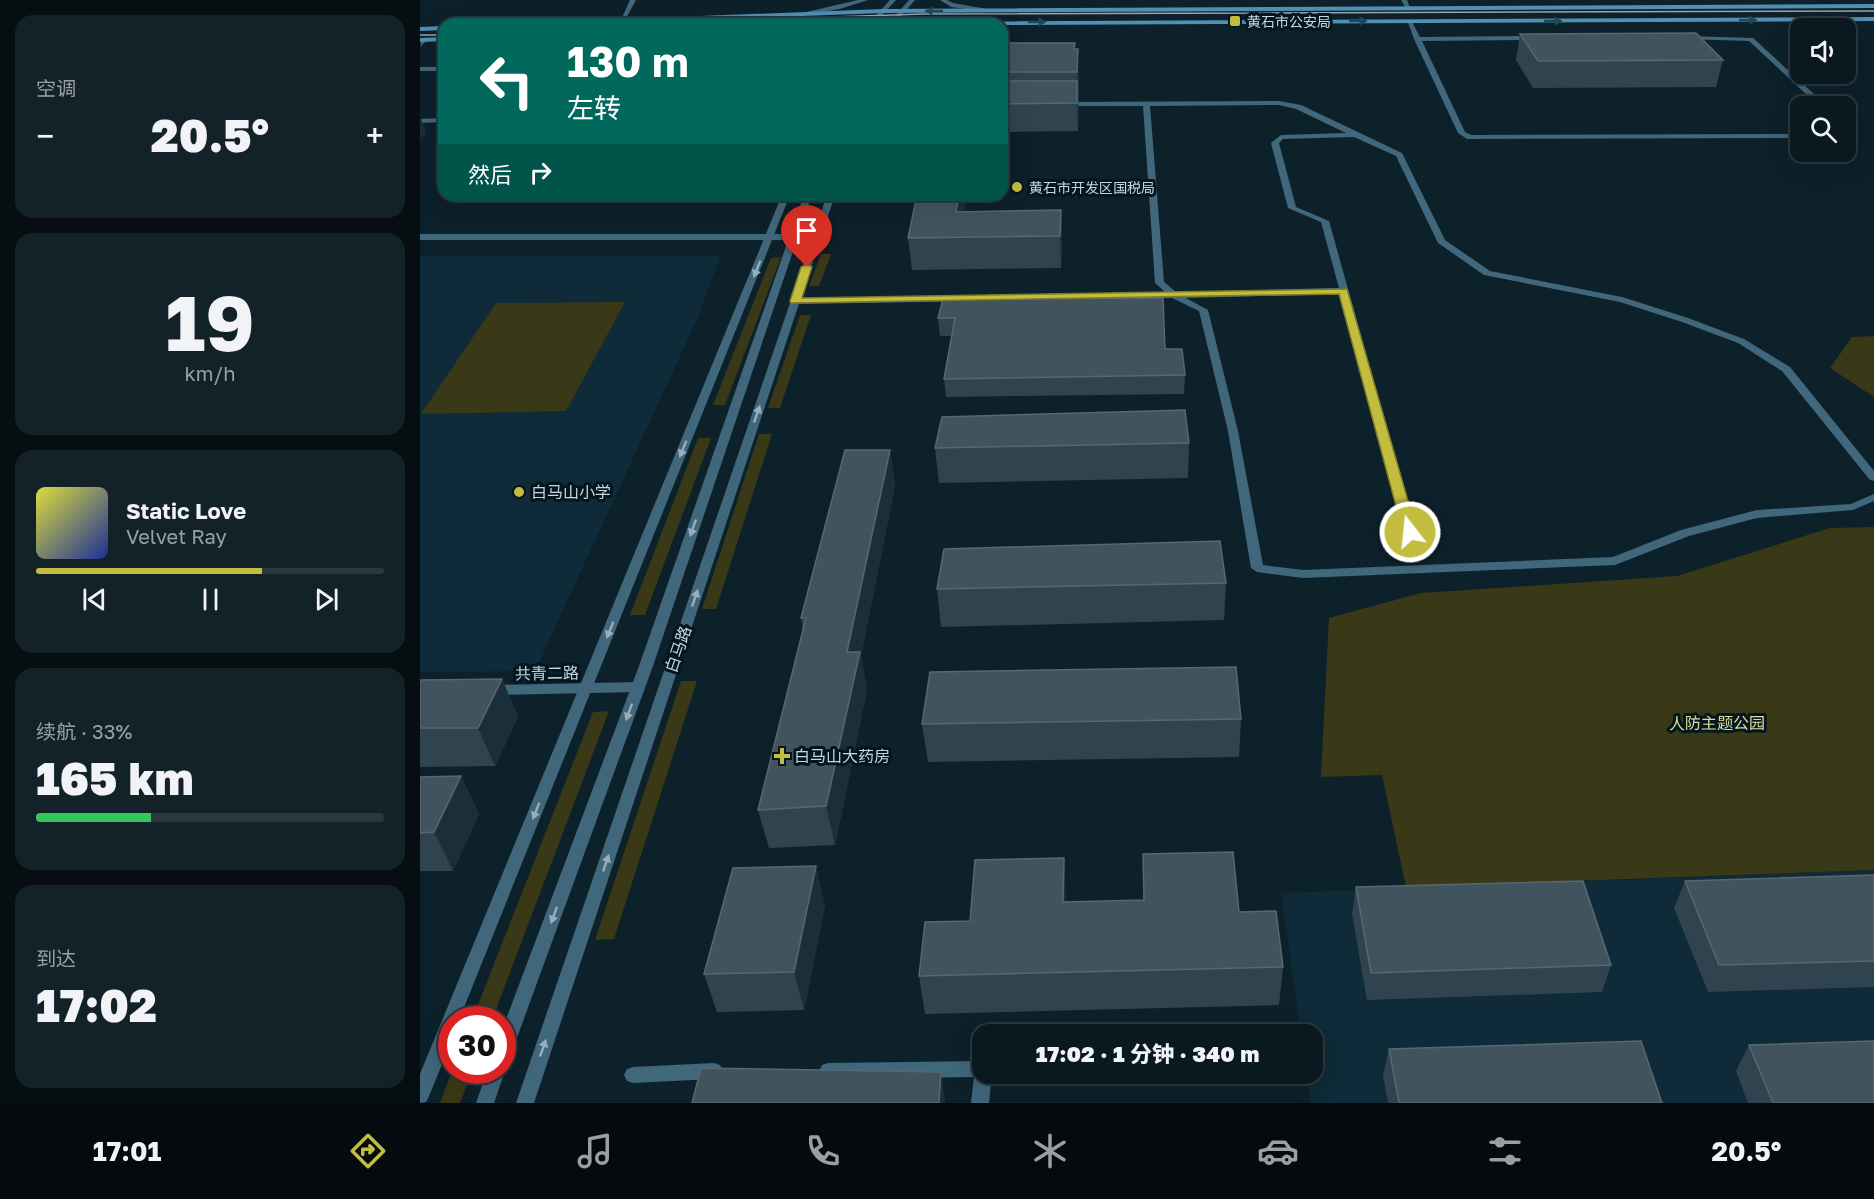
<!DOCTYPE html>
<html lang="zh">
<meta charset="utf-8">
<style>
body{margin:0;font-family:"Golos Text","Noto Sans SC",sans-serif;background:#132229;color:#f1f3f6;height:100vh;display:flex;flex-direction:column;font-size:22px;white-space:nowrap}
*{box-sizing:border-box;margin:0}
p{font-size:20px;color:#99a0a5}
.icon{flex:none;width:33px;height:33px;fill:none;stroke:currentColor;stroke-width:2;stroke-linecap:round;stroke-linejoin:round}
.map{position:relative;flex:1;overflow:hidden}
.panel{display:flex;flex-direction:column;gap:15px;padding:15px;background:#060e12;width:420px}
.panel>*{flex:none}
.banner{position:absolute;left:18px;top:18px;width:570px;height:183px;border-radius:18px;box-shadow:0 6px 24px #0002,0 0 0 2px #2a383e;background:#00695c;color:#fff;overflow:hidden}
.buttons{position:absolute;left:1370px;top:18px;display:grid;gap:12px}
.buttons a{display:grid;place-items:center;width:66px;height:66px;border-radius:12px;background:#0a1920;box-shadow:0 6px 24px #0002,0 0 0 2px #2a383e;font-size:30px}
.speed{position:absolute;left:18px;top:1006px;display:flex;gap:12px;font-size:30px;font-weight:700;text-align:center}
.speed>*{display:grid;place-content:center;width:78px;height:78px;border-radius:50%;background:#0a1920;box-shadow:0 6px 24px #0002,0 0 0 2px #2a383e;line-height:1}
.speed .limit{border:9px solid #d22;background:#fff;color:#111}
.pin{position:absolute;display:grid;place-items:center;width:51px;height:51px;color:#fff;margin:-62px -26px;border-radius:50% 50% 50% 0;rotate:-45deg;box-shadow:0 0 6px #0007}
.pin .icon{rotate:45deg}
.me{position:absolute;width:66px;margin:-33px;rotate:344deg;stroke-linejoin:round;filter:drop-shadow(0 0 4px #0008)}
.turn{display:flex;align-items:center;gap:21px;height:126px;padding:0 30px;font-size:27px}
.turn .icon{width:78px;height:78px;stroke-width:2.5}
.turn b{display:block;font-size:42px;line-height:51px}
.then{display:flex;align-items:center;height:57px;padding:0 30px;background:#0003;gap:12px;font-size:22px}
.big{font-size:45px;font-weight:800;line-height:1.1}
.panel .card{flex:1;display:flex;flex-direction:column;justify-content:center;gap:9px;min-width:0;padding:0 21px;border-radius:18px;background:#132229}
.panel .dial{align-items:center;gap:0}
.dial b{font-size:78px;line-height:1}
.song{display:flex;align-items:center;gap:18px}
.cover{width:72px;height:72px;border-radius:9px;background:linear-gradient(135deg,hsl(60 70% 55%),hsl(230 70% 35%))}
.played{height:6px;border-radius:3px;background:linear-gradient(90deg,#c2bd3f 65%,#2a383e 65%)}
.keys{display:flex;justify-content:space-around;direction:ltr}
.heat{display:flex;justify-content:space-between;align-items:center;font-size:33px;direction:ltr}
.charge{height:9px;border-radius:4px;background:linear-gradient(90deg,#34c759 33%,#2a383e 0)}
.trip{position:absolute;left:552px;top:1024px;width:351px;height:60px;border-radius:18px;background:#0a1920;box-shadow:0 6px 24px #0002,0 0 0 2px #2a383e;font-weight:800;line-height:60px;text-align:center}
.tabs{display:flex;height:96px;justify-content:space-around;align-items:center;background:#040a0d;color:#99a0a5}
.tabs .icon{width:42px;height:42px}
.tabs .on{color:#c2bd3f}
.tabs b{font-size:27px;color:#f1f3f6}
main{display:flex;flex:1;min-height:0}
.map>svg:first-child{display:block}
.built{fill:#0f2a38}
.green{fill:#393817}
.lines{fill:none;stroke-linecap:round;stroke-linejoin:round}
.minor{fill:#40677c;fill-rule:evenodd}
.tertiary{fill:#40677c;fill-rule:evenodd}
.secondary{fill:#5090b2;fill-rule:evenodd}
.tram{stroke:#97a5ad;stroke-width:1.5}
.wall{fill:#30444f}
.shaded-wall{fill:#1b2f3a}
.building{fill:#41545e;stroke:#566872;stroke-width:1.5}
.oneway{fill:#22475b}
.oneway2{fill:#99aeba}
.route{fill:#c2bd3f;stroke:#7e7b29;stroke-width:1.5}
.poi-dot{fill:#c2bd3f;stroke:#041721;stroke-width:2}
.labels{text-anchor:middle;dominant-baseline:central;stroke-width:6;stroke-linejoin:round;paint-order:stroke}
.far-poi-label{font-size:14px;fill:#c9d5dc;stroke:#041721;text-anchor:start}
.poi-label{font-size:16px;fill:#c9d5dc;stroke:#041721;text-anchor:start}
.street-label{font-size:16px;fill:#c9d5dc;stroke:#041721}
.park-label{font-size:16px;fill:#e0de96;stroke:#041721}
</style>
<main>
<section class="panel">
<div class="card"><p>空调</p>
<div class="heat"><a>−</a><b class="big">20.5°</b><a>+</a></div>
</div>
<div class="card dial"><b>19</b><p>km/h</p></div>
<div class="card">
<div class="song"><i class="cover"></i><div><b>Static Love</b><p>Velvet Ray</p></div></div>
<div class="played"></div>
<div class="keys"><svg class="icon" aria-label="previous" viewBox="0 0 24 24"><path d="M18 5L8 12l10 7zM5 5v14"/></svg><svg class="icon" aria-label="pause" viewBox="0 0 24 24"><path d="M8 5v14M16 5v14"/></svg><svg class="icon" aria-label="next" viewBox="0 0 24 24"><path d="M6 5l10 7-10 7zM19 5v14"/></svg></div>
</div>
<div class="card"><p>续航 · 33%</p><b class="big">165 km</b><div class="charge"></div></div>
<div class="card"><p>到达</p><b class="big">17:02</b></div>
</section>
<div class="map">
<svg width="1454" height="1103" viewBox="0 0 1454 1103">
<rect width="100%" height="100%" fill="#0d212b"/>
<path class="built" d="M 0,256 L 300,256 L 280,313 L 115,671 L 0,672 Z
M 1454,870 L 1454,1103 L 890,1103 L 886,1074 L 892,1074 L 892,1035 L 881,1035 L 861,893 Z"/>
<path class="green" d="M 401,254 L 411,254 L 399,286 L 389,286 Z
M 361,257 L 305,405 L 293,405 L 351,258 Z
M 205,302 L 146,411 L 1,414 L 76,303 Z
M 380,315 L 391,315 L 360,408 L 348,408 Z
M 1454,336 L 1454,397 L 1410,368 L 1432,337 Z
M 339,434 L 352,434 L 296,609 L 282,609 Z
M 278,438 L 291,438 L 225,615 L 210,615 Z
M 1454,527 L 1454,870 L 986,887 L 962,775 L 901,777 L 909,618 L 1001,593 L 1257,576 L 1410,528 Z
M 261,681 L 277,681 L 194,939 L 175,940 Z
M 189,711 L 72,1020 L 52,1020 L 173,712 Z
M 32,1071 L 52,1071 L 40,1103 L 20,1103 Z"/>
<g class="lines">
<path class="minor" d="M 210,0 L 216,0 L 204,22 L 200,22 Z
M 981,0 L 987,0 L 990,8 L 986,8 Z
M 987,20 L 991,20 L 1000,37 L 1116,36 L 1119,38 L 1116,40 L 1002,41 L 1045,132 L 1051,135 L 1380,134 L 1380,138 L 1047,139 L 1038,133 L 994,39 Z
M 1265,36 L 1333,38 L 1407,106 L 1399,106 L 1329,41 L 1263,39 L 1263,37 Z
M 2,39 L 7,40 L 0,47 Z
M 0,67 L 24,67 L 24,71 L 0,71 Z
M 859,101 L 881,105 L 982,153 L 1025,240 L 1070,271 L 1202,297 L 1268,318 L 1324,339 L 1370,367 L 1454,471 L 1454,481 L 1450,480 L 1362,371 L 1318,343 L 1262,322 L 1200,302 L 1064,275 L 1018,243 L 976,156 L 934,137 L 863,139 L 859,143 L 876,207 L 909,221 L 996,532 L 990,536 L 984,532 L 920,294 L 766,298 L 788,310 L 818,431 L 843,565 L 883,570 L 1193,557 L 1261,530 L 1337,510 L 1431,504 L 1454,494 L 1454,501 L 1433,510 L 1337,518 L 1269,536 L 1195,565 L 883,578 L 837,572 L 831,568 L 808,431 L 779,311 L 752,298 L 375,304 L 370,301 L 375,298 L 745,292 L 735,283 L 723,106 L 643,106 L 639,104 L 643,102 ZM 859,105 L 876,109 L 926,133 L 861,135 L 851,143 L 868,208 L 901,222 L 919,288 L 756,292 L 744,282 L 730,106 Z
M 24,118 L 24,122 L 0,123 L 0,119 Z
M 1425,125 L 1429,127 L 1429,131 L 1425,133 Z
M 0,234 L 373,234 L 377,237 L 373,240 L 0,240 Z
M 218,682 L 223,684 L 225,687 L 223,690 L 218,692 L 70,695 L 65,693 L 63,690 L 65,687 L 70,685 Z
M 562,1061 L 562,1074 L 572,1074 L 569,1103 L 551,1103 L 554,1077 L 408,1079 L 402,1077 L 399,1071 L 402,1065 L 408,1063 Z
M 294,1063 L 300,1065 L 303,1071 L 300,1077 L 294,1079 L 213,1083 L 207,1081 L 204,1075 L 207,1069 L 213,1067 Z"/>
<path class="tertiary" d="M 438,0 L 448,0 L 420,9 L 385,15 L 382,13 Z
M 470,0 L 476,0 L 454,24 L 448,24 Z
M 489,0 L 495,0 L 474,24 L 468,24 Z
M 520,0 L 527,0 L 533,3 L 573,10 L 570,12 L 531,7 Z
M 362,195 L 370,195 L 39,1020 L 32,1020 L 32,1040 L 9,1096 L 6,1102 L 0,1103 L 0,1074 Z
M 384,195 L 392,195 L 233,666 L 91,1054 L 88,1060 L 82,1062 L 82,1030 L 219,666 Z
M 407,195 L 415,195 L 114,1103 L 96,1103 Z
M 82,1066 L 85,1071 L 74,1103 L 56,1103 L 67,1071 L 82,1071 Z"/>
<path class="secondary" d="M 1454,4 L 1454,8 L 463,13 L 175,24 L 123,24 L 126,22 L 463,9 Z
M 1454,17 L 1454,21 L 582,25 L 454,24 L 457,22 Z
M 24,26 L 24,30 L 0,31 L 0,27 Z
M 24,37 L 24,41 L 0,42 L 0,38 Z"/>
<path class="tram" d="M 193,24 L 503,14 L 1454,11
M 0,35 L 24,35"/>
</g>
<path class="wall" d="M 1100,34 L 1303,60 L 1296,87 L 1113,88 L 1096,60 Z
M 582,43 L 655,49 L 659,76 L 658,131 L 582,132 Z
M 546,202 L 544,212 L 641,210 L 642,241 L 641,268 L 492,270 L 488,238 Z
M 523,299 L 745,349 L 765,375 L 764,394 L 526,397 L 524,379 L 532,336 L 520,336 L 518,318 Z
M 769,443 L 768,478 L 519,483 L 515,448 Z
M 470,450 L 475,486 L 441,656 L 447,690 L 415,845 L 349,848 L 338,810 L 383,630 L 381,618 Z
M 806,583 L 804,620 L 521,627 L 517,589 Z
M 82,679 L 98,717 L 75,766 L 0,767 L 0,680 Z
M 821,719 L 819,757 L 508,762 L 502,724 Z
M 41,776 L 59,814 L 33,871 L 0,871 L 0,777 Z
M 723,854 L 819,912 L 863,967 L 859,1005 L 505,1014 L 499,976 L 550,921 L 644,858 L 646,902 L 723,900 Z
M 1454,875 L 1454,987 L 1288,992 L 1254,908 L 1265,881 Z
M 936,887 L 1191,965 L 1182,992 L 947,1000 L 932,914 Z
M 405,905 L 384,1010 L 297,1012 L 284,974 Z
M 1329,1045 L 1454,1103 L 1328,1103 L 1316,1071 Z
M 969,1049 L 1242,1103 L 968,1103 L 963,1075 Z"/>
<path class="shaded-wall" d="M 658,49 L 659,76 L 658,99 L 657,72 Z
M 657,81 L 658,108 L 658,131 L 657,103 Z
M 0,118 L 1,118 L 6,134 L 0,139 Z
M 539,195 L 545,195 L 546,202 L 540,237 L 536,212 Z
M 641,210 L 642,241 L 641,268 L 640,236 Z
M 470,450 L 475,486 L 441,656 L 447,690 L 415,845 L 406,806 L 427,652 Z
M 82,679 L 98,717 L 75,766 L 58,728 Z
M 41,776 L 59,814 L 33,871 L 14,832 Z
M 644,858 L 646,896 L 645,940 L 643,902 Z
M 396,866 L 405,905 L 384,1010 L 374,972 Z
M 521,1072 L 525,1099 L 525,1103 L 519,1103 Z"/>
<path class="building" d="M 1276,33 L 1303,60 L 1118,61 L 1100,34 Z
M 582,43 L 655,43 L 654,49 L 658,49 L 657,72 L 582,72 Z
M 582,81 L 657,81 L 657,103 L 582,104 Z
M 497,195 L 539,195 L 536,212 L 641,210 L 640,236 L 488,238 Z
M 743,298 L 745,349 L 762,349 L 765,375 L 524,379 L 535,318 L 518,318 L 523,299 Z
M 765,410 L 769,443 L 515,448 L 522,417 Z
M 425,450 L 470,450 L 427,652 L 440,652 L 406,806 L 338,810 L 386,618 L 381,618 Z
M 800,541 L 806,583 L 517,589 L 524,549 Z
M 816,667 L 821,719 L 502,724 L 510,672 Z
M 82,679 L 58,728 L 0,728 L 0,680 Z
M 41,776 L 14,832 L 0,833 L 0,777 Z
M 813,852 L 819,912 L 856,911 L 863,967 L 499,976 L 505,922 L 550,921 L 555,860 L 644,858 L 643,902 L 724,900 L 723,854 Z
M 396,866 L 374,972 L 284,974 L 313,868 Z
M 1454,875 L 1454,961 L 1299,965 L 1265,881 Z
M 1163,881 L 1191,965 L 951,973 L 936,887 Z
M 1221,1041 L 1242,1103 L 979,1103 L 969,1049 Z
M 1454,1041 L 1454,1103 L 1353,1103 L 1329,1045 Z
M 281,1068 L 521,1072 L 519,1103 L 272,1103 Z"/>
<defs><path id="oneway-solid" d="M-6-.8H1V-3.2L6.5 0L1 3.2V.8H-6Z" transform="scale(1.5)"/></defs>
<g class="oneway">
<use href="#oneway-solid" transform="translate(514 11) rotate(180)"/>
<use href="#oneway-solid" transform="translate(1328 20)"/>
<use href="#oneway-solid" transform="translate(938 21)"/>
<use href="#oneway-solid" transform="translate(1133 21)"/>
<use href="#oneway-solid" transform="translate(617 22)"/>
</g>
<g class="oneway2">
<use href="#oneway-solid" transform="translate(337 269) rotate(112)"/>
<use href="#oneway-solid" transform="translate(337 414) rotate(-71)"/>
<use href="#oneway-solid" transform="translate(263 449) rotate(112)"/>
<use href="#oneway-solid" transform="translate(273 528) rotate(109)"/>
<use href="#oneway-solid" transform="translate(275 598) rotate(-71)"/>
<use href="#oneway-solid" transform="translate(190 630) rotate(112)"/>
<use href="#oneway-solid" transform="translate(209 712) rotate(110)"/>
<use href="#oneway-solid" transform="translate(116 811) rotate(112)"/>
<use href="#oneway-solid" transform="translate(186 863) rotate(-71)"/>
<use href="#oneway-solid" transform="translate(134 915) rotate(110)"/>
<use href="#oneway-solid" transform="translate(123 1048) rotate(-71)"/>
</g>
<path class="route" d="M 387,264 L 392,267 L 382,298 L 927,289 L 997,532 L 990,536 L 983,532 L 919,294 L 371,303 L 370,301 L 381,267 Z"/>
<g class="poi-dot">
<rect x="809" y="15" width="12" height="12" rx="3"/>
<circle cx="597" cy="187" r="6"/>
<circle cx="99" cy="492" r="6"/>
<path d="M359 747h6v6h6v6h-6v6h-6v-6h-6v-6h6z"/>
</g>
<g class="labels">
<g class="far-poi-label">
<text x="827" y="21">黄石市公安局</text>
<text x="609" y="187">黄石市开发区国税局</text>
</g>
<g class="poi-label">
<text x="111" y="492">白马山小学</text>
<text x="374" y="756">白马山大药房</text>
</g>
<g class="street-label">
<text transform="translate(258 649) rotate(-71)">白马路</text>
<text transform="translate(127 673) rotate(-1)">共青二路</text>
</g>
<g class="park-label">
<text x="1297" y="723">人防主题公园</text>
</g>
</g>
</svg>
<div class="buttons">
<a><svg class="icon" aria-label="sound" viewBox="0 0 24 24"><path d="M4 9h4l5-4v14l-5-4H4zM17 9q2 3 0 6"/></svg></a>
<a><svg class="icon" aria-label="search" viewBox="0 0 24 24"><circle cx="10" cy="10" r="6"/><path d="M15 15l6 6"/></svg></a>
</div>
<div class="speed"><div class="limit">30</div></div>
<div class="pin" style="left:387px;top:267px;background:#d93025"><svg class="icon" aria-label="arrive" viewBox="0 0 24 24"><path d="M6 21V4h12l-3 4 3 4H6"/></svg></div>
<svg class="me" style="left:990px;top:532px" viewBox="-20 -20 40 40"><circle r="17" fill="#c2bd3f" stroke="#fff" stroke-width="3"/><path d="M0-11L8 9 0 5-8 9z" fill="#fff"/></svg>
<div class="trip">17:02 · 1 分钟 · 340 m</div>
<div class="banner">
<div class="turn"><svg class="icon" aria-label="left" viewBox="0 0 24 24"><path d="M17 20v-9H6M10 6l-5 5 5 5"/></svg><div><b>130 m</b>左转</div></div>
<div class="then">然后<svg class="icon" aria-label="right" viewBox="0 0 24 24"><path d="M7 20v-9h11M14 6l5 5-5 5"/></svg></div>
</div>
</div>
</main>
<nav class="tabs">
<b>17:01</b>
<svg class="icon on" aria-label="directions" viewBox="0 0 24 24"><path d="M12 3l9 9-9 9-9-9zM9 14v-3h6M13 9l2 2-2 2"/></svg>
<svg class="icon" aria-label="music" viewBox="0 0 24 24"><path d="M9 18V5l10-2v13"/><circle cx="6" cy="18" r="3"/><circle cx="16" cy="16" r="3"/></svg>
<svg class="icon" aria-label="phone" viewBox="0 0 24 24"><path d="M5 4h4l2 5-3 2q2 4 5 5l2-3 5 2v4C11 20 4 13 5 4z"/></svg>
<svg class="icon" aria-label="climate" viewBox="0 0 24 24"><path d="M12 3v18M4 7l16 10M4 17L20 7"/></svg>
<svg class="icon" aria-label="car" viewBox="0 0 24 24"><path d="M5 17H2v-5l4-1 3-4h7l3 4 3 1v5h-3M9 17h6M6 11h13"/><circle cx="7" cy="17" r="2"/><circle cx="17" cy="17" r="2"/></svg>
<svg class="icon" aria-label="filters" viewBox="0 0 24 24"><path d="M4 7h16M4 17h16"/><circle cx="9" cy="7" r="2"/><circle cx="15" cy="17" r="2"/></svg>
<b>20.5°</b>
</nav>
